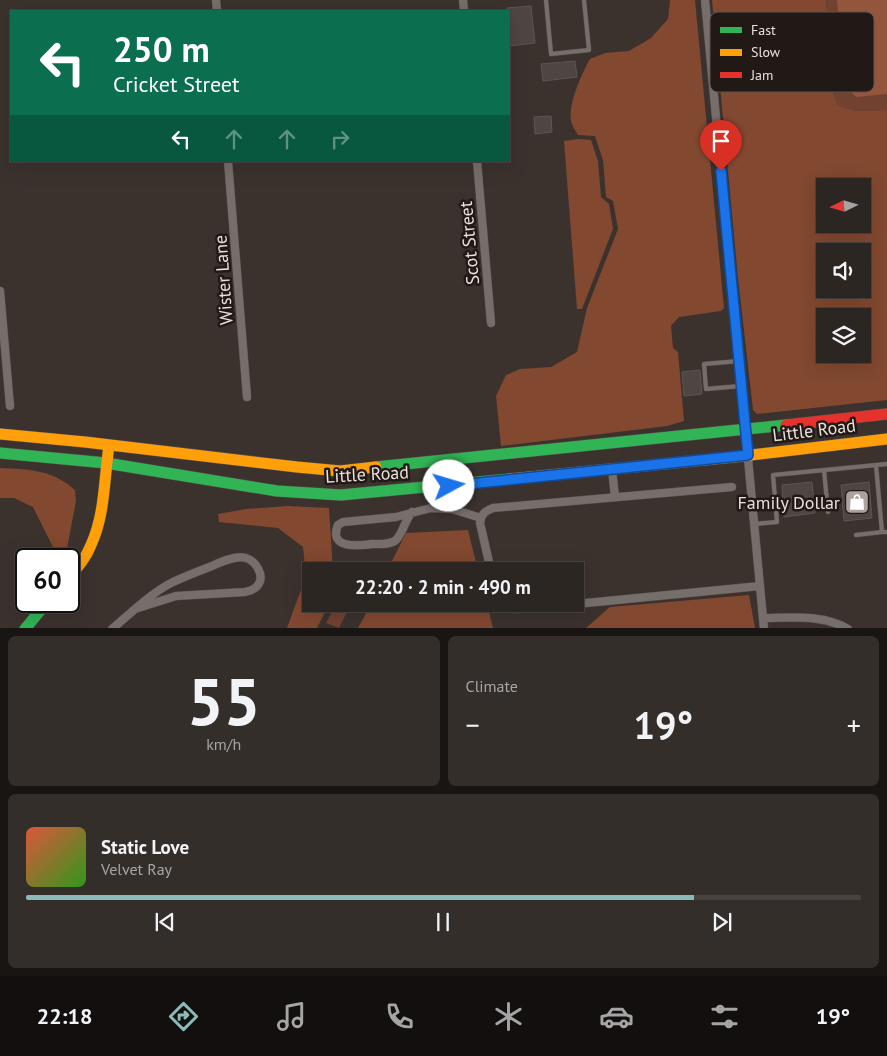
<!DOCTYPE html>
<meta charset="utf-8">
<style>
body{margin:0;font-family:"PT Sans",sans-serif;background:#342e2a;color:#f1f3f6;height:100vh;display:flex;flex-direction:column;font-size:19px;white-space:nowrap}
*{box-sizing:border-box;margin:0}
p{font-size:16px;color:#a6a5a5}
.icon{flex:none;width:28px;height:28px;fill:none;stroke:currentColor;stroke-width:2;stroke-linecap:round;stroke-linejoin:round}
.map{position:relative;height:628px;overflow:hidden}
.drawer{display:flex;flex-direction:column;gap:8px;padding:8px;background:#181513;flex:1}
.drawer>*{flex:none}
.guide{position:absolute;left:10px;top:10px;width:500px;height:152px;border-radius:0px;box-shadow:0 5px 20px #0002,0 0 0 1px #484340;background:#0b6e4f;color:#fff;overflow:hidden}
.needle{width:32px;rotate:265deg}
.buttons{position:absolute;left:816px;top:178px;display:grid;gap:10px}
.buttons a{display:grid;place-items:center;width:55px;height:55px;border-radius:0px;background:#2c2622;box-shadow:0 5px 20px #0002,0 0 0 1px #484340;font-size:25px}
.speed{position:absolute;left:15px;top:548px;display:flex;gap:10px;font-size:25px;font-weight:700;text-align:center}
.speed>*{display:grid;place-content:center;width:65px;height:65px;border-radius:50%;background:#2c2622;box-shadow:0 5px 20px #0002,0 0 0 1px #484340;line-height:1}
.speed .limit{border:2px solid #111;border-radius:8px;background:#fff;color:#111}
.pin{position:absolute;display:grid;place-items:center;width:42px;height:42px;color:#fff;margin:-51px -21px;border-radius:50% 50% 50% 0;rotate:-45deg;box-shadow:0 0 5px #0007}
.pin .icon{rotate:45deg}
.me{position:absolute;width:55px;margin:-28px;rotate:84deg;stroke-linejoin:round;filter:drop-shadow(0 0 4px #0008)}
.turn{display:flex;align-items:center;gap:18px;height:105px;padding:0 20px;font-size:22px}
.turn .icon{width:65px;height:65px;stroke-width:2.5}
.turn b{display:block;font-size:35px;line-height:42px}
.lanes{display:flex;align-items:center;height:48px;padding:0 20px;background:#0003;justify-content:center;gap:25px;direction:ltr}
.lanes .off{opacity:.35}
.big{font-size:38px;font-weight:700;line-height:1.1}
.drawer .widget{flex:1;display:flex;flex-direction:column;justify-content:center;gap:8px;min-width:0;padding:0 18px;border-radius:8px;background:#342e2a}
.drawer .dial{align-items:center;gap:0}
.dial b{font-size:65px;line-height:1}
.song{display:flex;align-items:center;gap:15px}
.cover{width:60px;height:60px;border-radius:8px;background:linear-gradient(135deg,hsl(10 70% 55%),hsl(110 70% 35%))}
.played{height:5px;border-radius:2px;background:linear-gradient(90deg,#8bbbb9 80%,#484340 80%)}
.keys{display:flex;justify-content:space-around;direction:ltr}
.heat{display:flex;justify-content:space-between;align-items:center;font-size:28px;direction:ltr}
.drawer .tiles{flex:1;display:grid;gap:8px;grid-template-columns:1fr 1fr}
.widget:last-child{grid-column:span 2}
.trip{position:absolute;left:302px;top:562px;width:282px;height:50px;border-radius:0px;background:#2c2622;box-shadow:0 5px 20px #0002,0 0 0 1px #484340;font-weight:700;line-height:50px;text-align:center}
.tabs{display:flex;height:80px;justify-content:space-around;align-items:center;background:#120f0e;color:#a6a5a5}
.tabs .icon{width:35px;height:35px}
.tabs .current{color:#8bbbb9}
.tabs b{font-size:22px;color:#f1f3f6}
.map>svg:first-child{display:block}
.green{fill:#714230}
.forest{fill:#824830;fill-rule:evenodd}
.water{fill:#94553d}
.building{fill:#4e4643;stroke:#5d5551}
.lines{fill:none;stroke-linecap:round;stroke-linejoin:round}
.lane-casing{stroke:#564e4a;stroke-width:5}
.street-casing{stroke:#564e4a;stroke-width:9}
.fast-casing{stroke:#564e4a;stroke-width:12}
.slow-casing{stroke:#564e4a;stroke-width:12}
.jam-casing{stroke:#564e4a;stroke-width:12}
.lane{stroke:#766e6a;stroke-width:4}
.street{stroke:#766e6a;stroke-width:8}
.fast{stroke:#30b455;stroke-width:11}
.slow{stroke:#ff9f0a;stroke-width:11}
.jam{stroke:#e5322d;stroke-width:11}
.route-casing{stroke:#114b97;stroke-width:12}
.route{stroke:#1a73e8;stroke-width:9}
.labels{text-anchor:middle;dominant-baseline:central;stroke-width:5;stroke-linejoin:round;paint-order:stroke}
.street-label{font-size:18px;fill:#ebdfdb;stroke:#211916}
.poi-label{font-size:18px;fill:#ebdfdb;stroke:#211916;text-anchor:end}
.key{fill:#211916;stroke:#5e5451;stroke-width:1}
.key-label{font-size:14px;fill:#ebdfdb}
</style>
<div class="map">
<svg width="887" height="629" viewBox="0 0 887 629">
<rect width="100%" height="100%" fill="#3b322e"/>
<path class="green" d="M 826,0 L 887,0 L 887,110 L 855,111 L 838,105 L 833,92 Z
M 336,604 L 351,604 L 339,628 L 326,623 Z"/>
<path class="forest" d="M 670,0 L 695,0 L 724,308 L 721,311 L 679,317 L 671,326 L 673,348 L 678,352 L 684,421 L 667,426 L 501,446 L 496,396 L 506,375 L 520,369 L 551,367 L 577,352 L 587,308 L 618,229 L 613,201 L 606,197 L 603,160 L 595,136 L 578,135 C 576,131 572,126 571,121 C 568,104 582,73 590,59 L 605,53 L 629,51 L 651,38 L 668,19 Z
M 712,0 L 826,0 L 833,92 L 838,105 L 855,111 L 887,110 L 887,400 L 757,414 L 753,410 L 738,278 ZM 862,186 L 862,224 L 825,224 L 825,186 ZM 862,251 L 862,289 L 825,289 L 825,251 ZM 862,316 L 862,354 L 825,354 L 825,316 Z
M 578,139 L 591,140 L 598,161 L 601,197 L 609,204 L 613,229 L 582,309 L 577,309 L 564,141 Z
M 0,468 C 29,469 53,470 75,490 L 76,501 L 65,559 L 59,559 L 33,507 L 14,498 L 0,498 Z
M 288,506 L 329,508 L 333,571 L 311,571 L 311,604 L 329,604 L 317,628 L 287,628 L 306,576 L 303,547 L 278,528 L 219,522 L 218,514 L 246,509 Z
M 468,530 L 478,571 L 387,571 L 406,533 Z
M 749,595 L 755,628 L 586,628 L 610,607 Z
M 371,604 L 487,604 L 493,628 L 358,628 Z"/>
<path class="water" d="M 837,0 L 887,0 L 887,94 L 856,97 L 847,88 L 843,70 Z"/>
<path class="building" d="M 531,6 L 535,43 L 510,46 L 509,11 L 507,11 L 507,8 Z
M 575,61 L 577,77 L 543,81 L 541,64 Z
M 551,116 L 552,132 L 535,134 L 534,117 Z
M 700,370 L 702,394 L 684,396 L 682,372 Z
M 812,482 L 815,513 L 784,517 L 782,485 Z
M 869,482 L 872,518 L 844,521 L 841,485 Z"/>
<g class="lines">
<defs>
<path id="lane" d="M 546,0 L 551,54 L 589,50 L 584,0
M 739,361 L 704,364 L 706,389 L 741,386
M 876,465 L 882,532 L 887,532
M 824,470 L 828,512
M 754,524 L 777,522 L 773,475 L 887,464
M 856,535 L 882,532"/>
<path id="street" d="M 216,0 L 217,11
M 463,0 L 464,11
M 705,0 L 764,629
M 228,161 L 247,397
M 477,161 L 491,323
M 0,291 L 10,406
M 612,469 L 615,497
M 412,512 C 405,520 403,533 396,540 C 390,545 379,544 372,544 C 358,546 328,549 338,525 L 343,522 L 396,517 L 431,508 L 452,509 L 481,518
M 491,571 L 480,523 C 481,514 485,511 493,508 L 732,487
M 501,604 L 507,608 L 515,609 L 574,604
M 576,604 L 760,586
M 763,618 C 791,618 823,614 848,629
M 112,629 C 131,613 151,593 173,582 C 186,576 199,571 212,566 C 221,562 236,555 246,558 C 256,561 265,576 258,585 C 255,590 249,591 245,592 L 176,596 L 135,609"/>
<path id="fast" d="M 0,453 L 106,463 L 277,491 L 341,495 L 510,479
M 376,467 L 786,425
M 25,629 L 48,601"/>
<path id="slow" d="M 0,434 L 85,442 L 297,467 L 340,471 L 376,467
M 510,479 L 734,457 L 887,439
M 69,577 C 78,567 86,558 91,545 C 105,515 104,479 109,446"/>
<path id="jam" d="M 786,425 L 887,414"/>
</defs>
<use href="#lane" class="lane-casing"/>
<use href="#street" class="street-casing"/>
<use href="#fast" class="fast-casing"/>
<use href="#slow" class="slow-casing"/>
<use href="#jam" class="jam-casing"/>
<use href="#lane" class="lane"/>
<use href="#street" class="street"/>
<use href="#fast" class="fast"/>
<use href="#slow" class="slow"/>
<use href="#jam" class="jam"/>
</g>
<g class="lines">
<defs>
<path id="route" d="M 449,486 L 748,455 L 721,171"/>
</defs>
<use href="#route" class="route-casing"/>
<use href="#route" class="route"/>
</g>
<defs>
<symbol id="shop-square" viewBox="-11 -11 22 22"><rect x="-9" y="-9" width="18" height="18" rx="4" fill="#ada29e" stroke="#211916"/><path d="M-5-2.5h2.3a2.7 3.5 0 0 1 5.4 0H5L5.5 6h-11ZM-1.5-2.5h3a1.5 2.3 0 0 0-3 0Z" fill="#fff"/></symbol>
</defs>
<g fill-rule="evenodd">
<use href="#shop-square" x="843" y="488" width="28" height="28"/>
</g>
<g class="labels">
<g class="street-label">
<text transform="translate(469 243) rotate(-95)">Scot Street</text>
<text transform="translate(223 280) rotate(-94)">Wister Lane</text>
<text transform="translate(814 430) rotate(-7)">Little Road</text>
<text transform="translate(367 474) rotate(-3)">Little Road</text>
</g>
<g class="poi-label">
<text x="840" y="502">Family Dollar</text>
</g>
</g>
<rect x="710" y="12" width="164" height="80" rx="8" class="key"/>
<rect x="720" y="27" width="22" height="6" fill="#30b455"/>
<rect x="720" y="49" width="22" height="7" fill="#ff9f0a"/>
<rect x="720" y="72" width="22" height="6" fill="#e5322d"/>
<g class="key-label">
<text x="751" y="35">Fast</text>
<text x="751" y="57">Slow</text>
<text x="751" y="80">Jam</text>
</g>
</svg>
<div class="buttons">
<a><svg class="needle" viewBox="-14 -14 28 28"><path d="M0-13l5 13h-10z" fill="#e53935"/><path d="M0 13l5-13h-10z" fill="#a6a5a5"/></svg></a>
<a><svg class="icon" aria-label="sound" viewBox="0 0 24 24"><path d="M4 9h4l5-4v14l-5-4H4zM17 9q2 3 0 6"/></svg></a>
<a><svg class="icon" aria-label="layers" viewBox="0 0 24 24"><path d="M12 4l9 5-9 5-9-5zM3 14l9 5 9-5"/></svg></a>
</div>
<div class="speed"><div class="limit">60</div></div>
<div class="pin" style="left:721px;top:171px;background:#d93025"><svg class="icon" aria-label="arrive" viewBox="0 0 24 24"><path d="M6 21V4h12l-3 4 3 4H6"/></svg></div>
<svg class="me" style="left:449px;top:486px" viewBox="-20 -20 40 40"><circle r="19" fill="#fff"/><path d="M0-13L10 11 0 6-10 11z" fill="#1a73e8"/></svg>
<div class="trip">22:20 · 2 min · 490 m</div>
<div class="guide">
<div class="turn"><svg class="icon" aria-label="left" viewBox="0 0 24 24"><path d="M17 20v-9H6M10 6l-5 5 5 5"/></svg><div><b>250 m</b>Cricket Street</div></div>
<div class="lanes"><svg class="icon" aria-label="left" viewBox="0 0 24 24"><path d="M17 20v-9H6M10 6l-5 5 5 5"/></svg><svg class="icon off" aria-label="ahead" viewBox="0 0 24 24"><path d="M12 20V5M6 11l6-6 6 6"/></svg><svg class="icon off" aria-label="ahead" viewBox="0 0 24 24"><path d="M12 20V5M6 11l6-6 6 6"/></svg><svg class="icon off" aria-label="right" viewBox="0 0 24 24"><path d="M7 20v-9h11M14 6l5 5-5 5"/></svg></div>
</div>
</div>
<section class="drawer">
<div class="tiles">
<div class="widget dial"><b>55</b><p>km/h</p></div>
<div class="widget"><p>Climate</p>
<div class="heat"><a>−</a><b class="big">19°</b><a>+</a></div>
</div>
<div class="widget">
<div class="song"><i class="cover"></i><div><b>Static Love</b><p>Velvet Ray</p></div></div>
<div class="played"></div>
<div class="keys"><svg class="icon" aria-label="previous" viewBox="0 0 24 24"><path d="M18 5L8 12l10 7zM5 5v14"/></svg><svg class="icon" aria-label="pause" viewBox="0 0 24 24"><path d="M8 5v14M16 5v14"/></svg><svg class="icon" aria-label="next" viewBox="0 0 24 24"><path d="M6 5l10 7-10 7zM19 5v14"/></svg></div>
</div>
</div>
</section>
<nav class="tabs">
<b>22:18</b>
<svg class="icon current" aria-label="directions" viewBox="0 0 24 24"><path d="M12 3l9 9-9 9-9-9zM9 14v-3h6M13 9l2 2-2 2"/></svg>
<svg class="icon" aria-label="music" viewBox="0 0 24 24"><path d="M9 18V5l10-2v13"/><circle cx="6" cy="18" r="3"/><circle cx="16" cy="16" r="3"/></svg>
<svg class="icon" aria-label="phone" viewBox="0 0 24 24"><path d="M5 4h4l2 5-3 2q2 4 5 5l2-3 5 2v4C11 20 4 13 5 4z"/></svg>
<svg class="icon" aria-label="climate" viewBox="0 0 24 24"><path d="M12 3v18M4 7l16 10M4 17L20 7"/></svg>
<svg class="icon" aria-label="car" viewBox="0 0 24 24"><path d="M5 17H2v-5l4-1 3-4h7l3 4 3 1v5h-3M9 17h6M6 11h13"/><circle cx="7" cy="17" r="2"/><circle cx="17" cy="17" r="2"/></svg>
<svg class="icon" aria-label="filters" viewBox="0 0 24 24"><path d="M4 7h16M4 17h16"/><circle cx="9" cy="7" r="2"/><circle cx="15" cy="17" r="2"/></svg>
<b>19°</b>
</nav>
